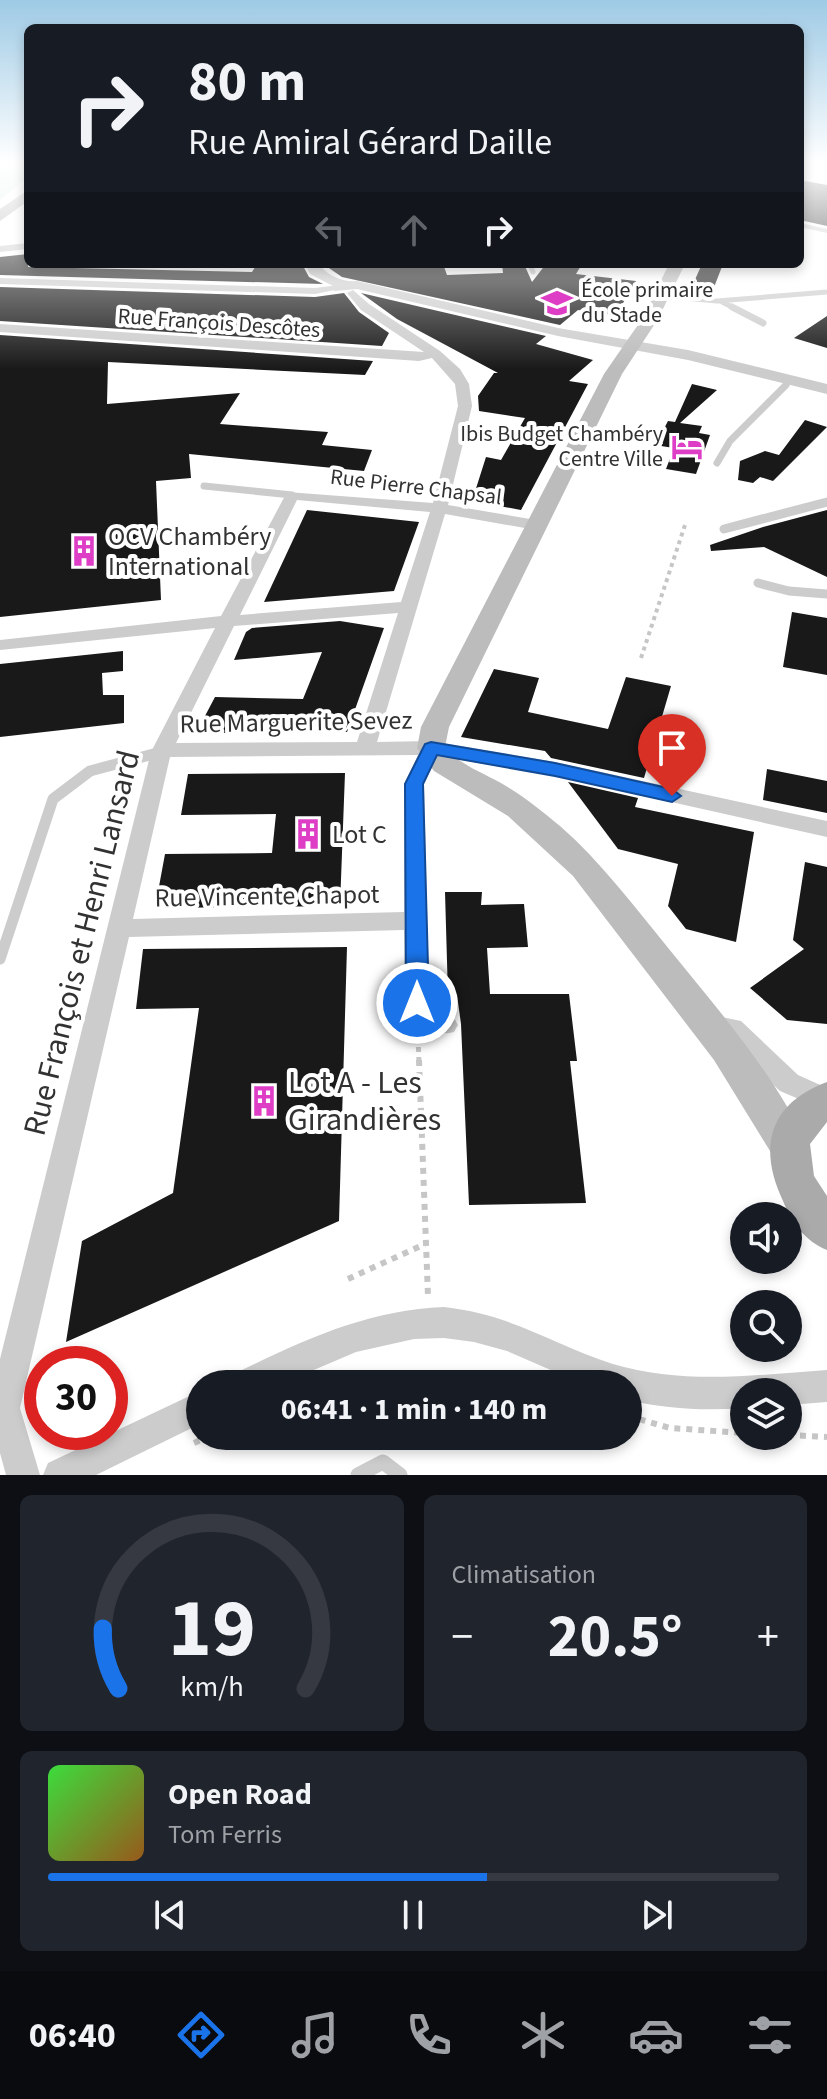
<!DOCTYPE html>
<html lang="fr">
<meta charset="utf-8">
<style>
body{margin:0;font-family:"Source Sans 3",sans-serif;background:#20242c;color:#f1f3f6;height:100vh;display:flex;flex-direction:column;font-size:30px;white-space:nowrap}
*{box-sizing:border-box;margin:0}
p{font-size:26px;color:#9ea1a6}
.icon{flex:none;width:44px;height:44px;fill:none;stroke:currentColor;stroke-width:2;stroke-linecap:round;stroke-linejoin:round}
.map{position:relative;height:1475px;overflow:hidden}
.panel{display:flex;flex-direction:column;gap:20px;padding:20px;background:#0d0f14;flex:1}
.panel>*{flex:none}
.guide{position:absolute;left:24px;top:24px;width:780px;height:244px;border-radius:12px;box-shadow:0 4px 12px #0003;background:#171b24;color:#f1f3f6;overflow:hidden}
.controls{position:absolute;left:730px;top:1202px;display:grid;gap:16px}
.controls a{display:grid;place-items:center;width:72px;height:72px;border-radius:50%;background:#171b24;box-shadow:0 4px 12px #0003;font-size:40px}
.speed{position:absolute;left:24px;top:1346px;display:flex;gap:16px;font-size:40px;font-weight:700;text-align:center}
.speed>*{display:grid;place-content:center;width:104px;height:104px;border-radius:50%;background:#171b24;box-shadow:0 4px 12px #0003;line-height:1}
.speed .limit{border:12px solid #d22;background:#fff;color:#111}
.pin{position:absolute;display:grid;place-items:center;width:68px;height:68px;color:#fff;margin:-82px -34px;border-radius:50% 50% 50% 0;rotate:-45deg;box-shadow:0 0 8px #0007}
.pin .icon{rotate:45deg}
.me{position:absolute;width:88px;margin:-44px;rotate:0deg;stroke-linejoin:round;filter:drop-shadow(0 0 6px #0008)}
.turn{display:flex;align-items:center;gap:28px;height:168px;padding:0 32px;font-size:36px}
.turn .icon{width:104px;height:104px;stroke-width:2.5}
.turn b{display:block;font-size:56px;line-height:68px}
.lanes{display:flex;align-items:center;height:76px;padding:0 32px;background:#0003;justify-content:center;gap:40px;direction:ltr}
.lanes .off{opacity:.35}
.big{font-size:60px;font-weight:700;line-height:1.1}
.panel .card{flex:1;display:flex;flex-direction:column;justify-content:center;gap:12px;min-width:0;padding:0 28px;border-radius:12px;background:#20242c}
.panel .dial{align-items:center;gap:0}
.dial svg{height:208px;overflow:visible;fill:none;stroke:#363941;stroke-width:7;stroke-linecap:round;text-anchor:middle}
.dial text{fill:#f1f3f6;stroke:none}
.song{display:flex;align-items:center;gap:24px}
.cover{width:96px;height:96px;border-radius:12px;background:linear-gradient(135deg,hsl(120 70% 55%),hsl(30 70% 35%))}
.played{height:8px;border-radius:4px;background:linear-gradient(90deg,#1a73e8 60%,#363941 60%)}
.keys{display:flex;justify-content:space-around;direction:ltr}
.heat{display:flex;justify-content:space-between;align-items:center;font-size:44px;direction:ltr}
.panel .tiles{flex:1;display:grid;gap:20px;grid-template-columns:1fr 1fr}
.card:last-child{grid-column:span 2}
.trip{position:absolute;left:186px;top:1370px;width:456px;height:80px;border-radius:40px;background:#171b24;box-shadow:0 4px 12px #0003;font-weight:700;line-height:80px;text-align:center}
.tab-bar{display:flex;height:128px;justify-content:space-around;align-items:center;background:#090b0e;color:#9ea1a6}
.tab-bar .icon{width:56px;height:56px}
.tab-bar .selected{color:#1a73e8}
.tab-bar b{font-size:36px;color:#f1f3f6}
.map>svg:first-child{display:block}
.water{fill:#cfece1}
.building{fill:#191919}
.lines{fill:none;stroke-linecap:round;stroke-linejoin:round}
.path-far2{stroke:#c6c6c6;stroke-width:4;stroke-dasharray:4 4;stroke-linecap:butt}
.path-far1{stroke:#c6c6c6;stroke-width:5;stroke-dasharray:5 5;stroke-linecap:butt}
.path{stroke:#c6c6c6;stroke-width:6;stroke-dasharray:6 6;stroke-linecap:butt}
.service-far4{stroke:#ccc;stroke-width:5}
.service-far3{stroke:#ccc;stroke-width:7}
.service-far2{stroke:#ccc;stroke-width:9}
.service-far1{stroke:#ccc;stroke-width:11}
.service{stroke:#ccc;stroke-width:15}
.pedestrian{fill:#ccc;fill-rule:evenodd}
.minor{fill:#ccc;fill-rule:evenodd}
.tertiary{fill:#ccc;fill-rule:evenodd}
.secondary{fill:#bcbcbc;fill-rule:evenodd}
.primary{fill:#aaa;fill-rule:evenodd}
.route{fill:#1a73e8;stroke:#114b97;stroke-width:2}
.labels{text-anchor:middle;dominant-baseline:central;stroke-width:8;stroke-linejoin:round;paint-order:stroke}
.far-poi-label{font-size:22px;fill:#323232;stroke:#fff;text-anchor:start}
.far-street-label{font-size:22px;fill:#323232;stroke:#fff}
.poi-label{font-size:26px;fill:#323232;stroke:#fff;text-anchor:start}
.street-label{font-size:26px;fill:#323232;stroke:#fff}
.near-street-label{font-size:32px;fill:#323232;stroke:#fff}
.near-poi-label{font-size:32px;fill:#323232;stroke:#fff;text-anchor:start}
</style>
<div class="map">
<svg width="827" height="1475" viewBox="0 0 827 1475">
<rect width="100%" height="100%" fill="#fff"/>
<path class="water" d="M 9,162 L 28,162 L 28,177 L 0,200 L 0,171 Z"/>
<path class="building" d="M 800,180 L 827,185 L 827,226 L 800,220 Z
M 28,254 L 28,267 L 252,272 L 257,264 L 302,264 L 309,277 L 323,284 L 0,275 L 0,257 Z
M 323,264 L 443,264 L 447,275 L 503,273 L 502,264 L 524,264 L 532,282 L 546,264 L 582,264 L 576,274 L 636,281 L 616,315 L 578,310 L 560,325 L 342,277 Z
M 702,264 L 723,264 L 711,295 L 689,293 Z
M 0,287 L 315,297 L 344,293 L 359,312 L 389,333 L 382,346 L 0,321 Z
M 361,293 L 546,336 L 536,344 L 593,360 L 569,381 L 588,384 L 521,510 L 472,501 L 486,457 L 501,460 L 525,418 L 479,411 L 478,396 L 494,373 L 498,373 L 397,319 Z
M 827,316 L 827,348 L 794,338 Z
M 0,335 L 373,361 L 365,375 L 108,362 L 107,404 L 240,393 L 220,424 L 328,432 L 322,445 L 372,450 L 364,471 L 189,454 L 191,478 L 156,481 L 161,600 L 0,617 Z
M 692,384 L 717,390 L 680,423 L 702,426 L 699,433 L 710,435 L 696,474 L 666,469 L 674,448 L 661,446 L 663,443 L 657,442 L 668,421 L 675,422 Z
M 805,420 L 827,427 L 773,481 L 760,477 L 753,483 L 738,480 L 740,461 L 765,451 L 779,455 Z
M 307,510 L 419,522 L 394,591 L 264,602 Z
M 827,510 L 827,577 L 764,547 L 711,551 L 710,545 L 763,527 Z
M 792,612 L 827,618 L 827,675 L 783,667 Z
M 340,621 L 384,628 L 347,732 L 196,733 L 215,697 L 303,699 L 322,652 L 234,660 L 246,632 L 252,628 Z
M 123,651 L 123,671 L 102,673 L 103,695 L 124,695 L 124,723 L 0,737 L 0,664 Z
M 494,669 L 539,678 L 528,712 L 608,729 L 626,677 L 671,686 L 644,778 L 551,758 L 545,751 L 461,737 Z
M 767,769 L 827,781 L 827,813 L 763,800 Z
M 345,773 L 340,906 L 155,908 L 165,854 L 272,853 L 276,814 L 181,815 L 188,774 Z
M 568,782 L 638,798 L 635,807 L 754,832 L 736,942 L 686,929 L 668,906 L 678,864 L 618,849 Z
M 805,862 L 827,867 L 827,1024 L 787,1020 L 750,988 L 804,949 L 793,940 Z
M 445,892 L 482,892 L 481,905 L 524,904 L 528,947 L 487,948 L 490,994 L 569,994 L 577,1061 L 570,1061 L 586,1203 L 469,1205 L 461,1024 L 457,995 L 448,996 Z
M 347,947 L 339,1221 L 66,1342 L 82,1241 L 173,1193 L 199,1008 L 136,1009 L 143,949 Z"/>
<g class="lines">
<path class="path-far2" d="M 641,658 L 685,525"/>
<path class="path-far1" d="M 418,1037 L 419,1062"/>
<path class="path" d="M 419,1060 L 428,1296
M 348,1279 L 425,1244
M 628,1416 L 670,1428 L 744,1433
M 788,1435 L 827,1437
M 194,1443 L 210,1436"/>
<path class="service-far4" d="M 530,264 L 533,272
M 662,296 L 717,301 L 827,292
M 722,302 L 736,309"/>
<path class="service-far3" d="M 732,307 L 763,323
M 717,463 L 730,441 L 786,385
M 204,486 L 292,495"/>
<path class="service-far2" d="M 724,529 L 827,502
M 758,583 L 789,591 L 827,594"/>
<path class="service-far1" d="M 0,959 L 53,799 L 90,771 L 161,752"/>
<path class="service" d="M 358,1475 L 383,1462 L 400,1475"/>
<path class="pedestrian" d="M 800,223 L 827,229 L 827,233 L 800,227 Z"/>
<path class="minor" d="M 28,243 L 28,249 L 0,252 L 0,246 Z
M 0,278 L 315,288 L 339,285 L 345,288 L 315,294 L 0,284 Z
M 353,290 L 369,304 L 440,351 L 460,369 L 469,384 L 472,406 L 448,505 L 536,520 L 544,525 L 536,530 L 445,514 L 377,742 L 431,741 L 555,762 L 827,821 L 827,837 L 555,776 L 437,756 L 424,784 L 429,999 L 454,1018 L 458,1025 L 454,1032 C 437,1038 412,1019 405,1003 L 404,930 L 129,937 L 20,1408 L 40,1475 L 6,1475 L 0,1453 L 0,1359 L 151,752 L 215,628 L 0,650 L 0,640 L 221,616 L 287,492 L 433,503 L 458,406 L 455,384 L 432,358 L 419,361 L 0,332 L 0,324 L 424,352 L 361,310 L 347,293 ZM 297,500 L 430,512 L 401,602 L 240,615 ZM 398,613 L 357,742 L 176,743 L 234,626 ZM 418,755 L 404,784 L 404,912 L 133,919 L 170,757 Z
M 712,1015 L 741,1021 L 798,1075 L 827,1088 L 827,1111 L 780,1091 L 725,1039 L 703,1033 L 699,1026 L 703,1019 Z
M 444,1307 C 514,1315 551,1344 613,1364 C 682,1385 756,1375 827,1370 L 827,1402 L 788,1405 L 788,1392 L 744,1392 L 744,1408 C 705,1411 666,1409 628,1400 L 628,1384 L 583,1384 L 507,1351 L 474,1342 L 444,1338 L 414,1339 L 356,1352 L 281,1384 L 231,1384 L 236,1373 C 303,1340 368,1310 444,1307 Z
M 200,1391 L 200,1424 L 96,1475 L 43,1475 L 48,1463 Z"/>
<path class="tertiary" d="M 305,264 L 319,264 C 326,275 344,283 357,281 L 558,328 L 688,350 L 827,384 L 827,394 L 688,360 L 558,336 L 357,289 L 334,291 L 333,286 L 310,274 Z"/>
<path class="secondary" d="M 669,264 L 685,264 L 658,319 L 622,374 L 449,727 L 445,747 C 462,767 485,773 506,786 C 525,797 543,812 560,826 C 601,862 634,906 669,949 C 719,1011 775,1074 808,1147 L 803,1159 L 789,1165 L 775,1159 L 714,1060 L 573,876 L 508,816 L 434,771 L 417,748 L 421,727 L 604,374 L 642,319 Z"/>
<path class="primary" d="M 28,190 L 28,201 L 0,221 L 0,209 Z
M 827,1082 L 827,1122 L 810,1144 L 814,1176 L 827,1196 L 827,1250 C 805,1241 792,1223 783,1201 C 758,1148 768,1104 827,1082 Z"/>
</g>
<linearGradient id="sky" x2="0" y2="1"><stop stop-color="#9ecae5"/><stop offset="0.44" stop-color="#fff"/><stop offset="1" stop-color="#fff" stop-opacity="0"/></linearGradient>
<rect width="827" height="369" fill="url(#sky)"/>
<path class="route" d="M 431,742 L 555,763 L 672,789 L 681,796 L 672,802 L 555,776 L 437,755 L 423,784 L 429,1003 L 425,1009 L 417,1012 L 409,1009 L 406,1003 L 405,784 L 425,744 Z"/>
<defs>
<symbol id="school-bare" viewBox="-9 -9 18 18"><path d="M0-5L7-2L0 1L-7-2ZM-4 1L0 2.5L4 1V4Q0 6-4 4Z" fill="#de3ec6" stroke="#fff" stroke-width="2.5" paint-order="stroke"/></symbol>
<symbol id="hotel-bare" viewBox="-9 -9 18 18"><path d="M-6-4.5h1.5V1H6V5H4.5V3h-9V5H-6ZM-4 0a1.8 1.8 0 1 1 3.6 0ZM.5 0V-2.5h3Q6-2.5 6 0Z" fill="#de3ec6" stroke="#fff" stroke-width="2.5" paint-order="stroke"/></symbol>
<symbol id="building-bare" viewBox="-9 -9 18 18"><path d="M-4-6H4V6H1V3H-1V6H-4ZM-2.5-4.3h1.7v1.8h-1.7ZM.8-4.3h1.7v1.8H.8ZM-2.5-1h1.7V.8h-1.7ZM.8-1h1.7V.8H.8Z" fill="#de3ec6" stroke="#fff" stroke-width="2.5" paint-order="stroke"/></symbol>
</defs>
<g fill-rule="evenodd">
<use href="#school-bare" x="535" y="281" width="44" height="44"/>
<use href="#hotel-bare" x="665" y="425" width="44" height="44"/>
<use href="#building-bare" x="62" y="529" width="44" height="44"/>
<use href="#building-bare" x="286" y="812" width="44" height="44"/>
<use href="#building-bare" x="242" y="1079" width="44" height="44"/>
</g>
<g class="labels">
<g class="far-poi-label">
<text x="581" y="290">École primaire<tspan x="581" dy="25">du Stade</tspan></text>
<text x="663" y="434" text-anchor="end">Ibis Budget Chambéry<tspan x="663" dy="25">Centre Ville</tspan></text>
</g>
<g class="far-street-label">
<text transform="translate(219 323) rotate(4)">Rue François Descôtes</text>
<text transform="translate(416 487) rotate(7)">Rue Pierre Chapsal</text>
</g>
<g class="poi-label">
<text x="108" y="536">OCV Chambéry<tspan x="108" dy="30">International</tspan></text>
<text x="332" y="834">Lot C</text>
</g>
<g class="street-label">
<text transform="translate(296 722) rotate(-1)">Rue Marguerite Sevez</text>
<text transform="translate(267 896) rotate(-1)">Rue Vincente Chapot</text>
</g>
<g class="near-street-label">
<text transform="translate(82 943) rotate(-76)">Rue François et Henri Lansard</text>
</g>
<g class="near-poi-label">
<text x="288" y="1083">Lot A - Les<tspan x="288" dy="37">Girandières</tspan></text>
</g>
</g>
</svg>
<div class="controls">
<a><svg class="icon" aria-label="sound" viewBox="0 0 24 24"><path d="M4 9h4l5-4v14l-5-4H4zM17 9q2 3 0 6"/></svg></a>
<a><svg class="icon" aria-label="search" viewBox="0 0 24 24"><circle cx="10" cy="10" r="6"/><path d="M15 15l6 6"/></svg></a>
<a><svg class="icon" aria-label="layers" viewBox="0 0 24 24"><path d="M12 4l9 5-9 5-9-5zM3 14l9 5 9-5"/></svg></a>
</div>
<div class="speed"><div class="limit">30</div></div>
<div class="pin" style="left:672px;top:796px;background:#d93025"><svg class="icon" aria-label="arrive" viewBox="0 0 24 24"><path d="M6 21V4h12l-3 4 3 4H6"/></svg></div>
<svg class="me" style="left:417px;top:1003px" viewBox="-20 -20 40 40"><circle r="17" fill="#1a73e8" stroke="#fff" stroke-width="3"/><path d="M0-11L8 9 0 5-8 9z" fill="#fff"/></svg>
<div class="trip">06:41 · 1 min · 140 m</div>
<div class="guide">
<div class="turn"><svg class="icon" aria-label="right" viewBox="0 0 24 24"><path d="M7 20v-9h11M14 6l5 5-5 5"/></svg><div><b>80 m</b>Rue Amiral Gérard Daille</div></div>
<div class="lanes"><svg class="icon off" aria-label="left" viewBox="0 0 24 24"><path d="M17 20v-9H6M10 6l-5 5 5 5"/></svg><svg class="icon off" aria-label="ahead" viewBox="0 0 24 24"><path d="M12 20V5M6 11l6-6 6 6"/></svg><svg class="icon" aria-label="right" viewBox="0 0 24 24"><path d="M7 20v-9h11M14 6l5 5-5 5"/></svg></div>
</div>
</div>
<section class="panel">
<div class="tiles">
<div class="card dial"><svg viewBox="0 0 100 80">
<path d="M14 69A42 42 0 1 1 86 69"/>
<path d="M14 69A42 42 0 0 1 8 46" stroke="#1a73e8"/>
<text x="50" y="56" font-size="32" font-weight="700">19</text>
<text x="50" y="72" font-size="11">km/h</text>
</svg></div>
<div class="card"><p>Climatisation</p>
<div class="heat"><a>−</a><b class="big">20.5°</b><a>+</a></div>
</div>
<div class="card">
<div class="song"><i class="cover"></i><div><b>Open Road</b><p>Tom Ferris</p></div></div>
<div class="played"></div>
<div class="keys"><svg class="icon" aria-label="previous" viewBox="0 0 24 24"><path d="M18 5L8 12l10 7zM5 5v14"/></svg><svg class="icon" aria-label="pause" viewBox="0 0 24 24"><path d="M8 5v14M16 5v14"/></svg><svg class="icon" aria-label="next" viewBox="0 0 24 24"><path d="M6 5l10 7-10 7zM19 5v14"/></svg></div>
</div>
</div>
</section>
<nav class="tab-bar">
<b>06:40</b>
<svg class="icon selected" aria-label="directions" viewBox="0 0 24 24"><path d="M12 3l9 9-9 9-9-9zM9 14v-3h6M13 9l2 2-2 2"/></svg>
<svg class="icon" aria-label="music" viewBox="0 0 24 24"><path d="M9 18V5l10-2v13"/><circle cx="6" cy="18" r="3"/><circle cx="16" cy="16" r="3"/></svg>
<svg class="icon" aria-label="phone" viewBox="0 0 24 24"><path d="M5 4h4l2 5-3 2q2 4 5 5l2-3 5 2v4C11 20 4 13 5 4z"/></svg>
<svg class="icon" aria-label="climate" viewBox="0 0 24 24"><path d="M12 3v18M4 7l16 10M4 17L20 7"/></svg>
<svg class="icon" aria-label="car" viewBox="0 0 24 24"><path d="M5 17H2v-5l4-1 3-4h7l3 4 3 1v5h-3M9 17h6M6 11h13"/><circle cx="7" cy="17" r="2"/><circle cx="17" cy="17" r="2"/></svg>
<svg class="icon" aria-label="filters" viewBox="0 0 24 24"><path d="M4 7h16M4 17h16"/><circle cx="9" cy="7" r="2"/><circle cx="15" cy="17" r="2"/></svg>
</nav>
